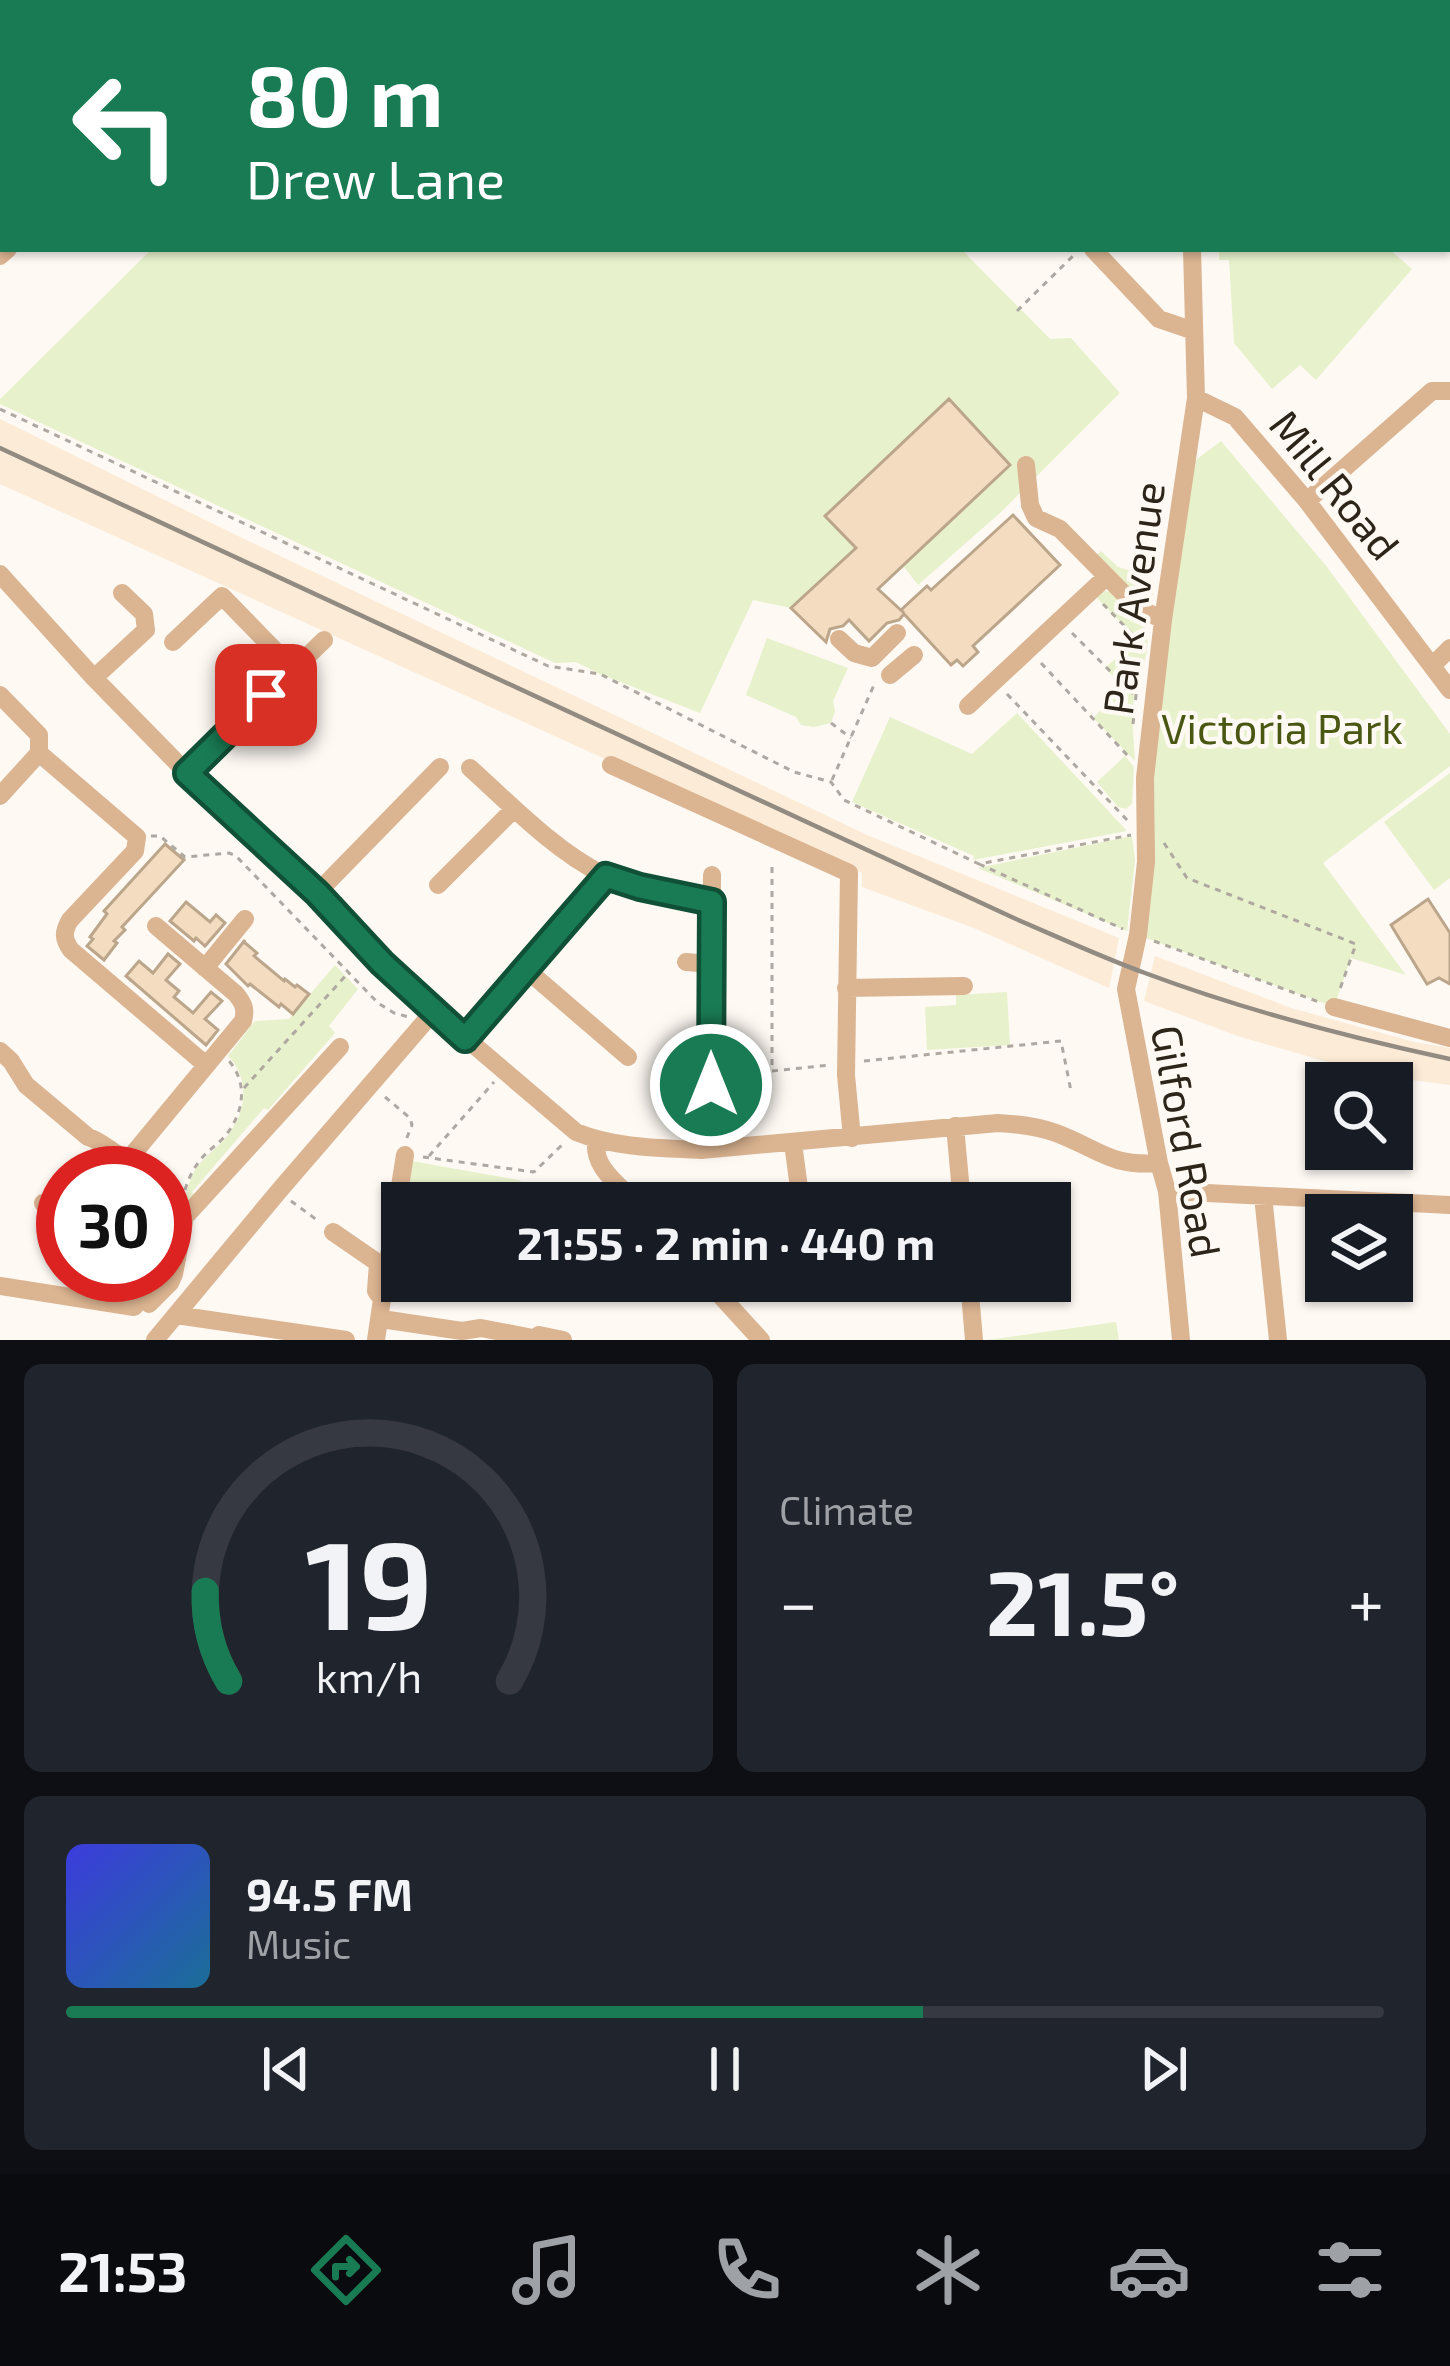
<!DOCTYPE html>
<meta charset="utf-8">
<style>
body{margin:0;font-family:"Exo 2",sans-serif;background:#20242c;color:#f1f3f6;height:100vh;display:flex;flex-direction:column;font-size:45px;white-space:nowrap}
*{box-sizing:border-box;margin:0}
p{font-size:39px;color:#9ea1a6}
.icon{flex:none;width:66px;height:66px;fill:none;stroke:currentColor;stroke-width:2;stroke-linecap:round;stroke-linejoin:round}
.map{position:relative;height:1340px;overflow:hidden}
.side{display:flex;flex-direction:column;gap:24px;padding:24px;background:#0d0f14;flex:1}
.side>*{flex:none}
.banner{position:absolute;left:0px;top:0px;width:1452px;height:252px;box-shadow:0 3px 9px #0004;background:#197b53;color:#fff;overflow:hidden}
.controls{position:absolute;left:1305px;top:1062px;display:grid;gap:24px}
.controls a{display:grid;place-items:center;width:108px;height:108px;border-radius:0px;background:#171b24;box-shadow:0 3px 9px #0004;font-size:60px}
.speed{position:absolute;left:36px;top:1146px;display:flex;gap:24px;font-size:60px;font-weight:700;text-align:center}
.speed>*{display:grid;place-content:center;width:156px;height:156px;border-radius:50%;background:#171b24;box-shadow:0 3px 9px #0004;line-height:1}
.speed .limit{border:18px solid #d22;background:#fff;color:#111}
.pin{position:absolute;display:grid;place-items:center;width:102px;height:102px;color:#fff;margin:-51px;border-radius:24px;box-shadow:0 6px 18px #0006}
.me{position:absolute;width:132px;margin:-66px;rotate:0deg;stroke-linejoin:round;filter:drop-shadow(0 0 9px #0008)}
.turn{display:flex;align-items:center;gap:42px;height:252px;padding:0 48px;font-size:54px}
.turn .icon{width:156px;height:156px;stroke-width:2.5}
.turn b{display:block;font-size:84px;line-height:102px}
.big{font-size:90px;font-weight:700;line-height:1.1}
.side .widget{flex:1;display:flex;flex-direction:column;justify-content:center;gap:18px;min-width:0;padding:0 42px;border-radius:18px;background:#20242c}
.side .dial{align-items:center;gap:0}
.dial svg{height:312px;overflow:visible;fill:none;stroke:#363941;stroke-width:7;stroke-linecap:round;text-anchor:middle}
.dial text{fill:#f1f3f6;stroke:none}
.song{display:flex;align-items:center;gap:36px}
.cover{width:144px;height:144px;border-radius:18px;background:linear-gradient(135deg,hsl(240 70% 55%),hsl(200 70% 35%))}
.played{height:12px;border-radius:6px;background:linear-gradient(90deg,#197b53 65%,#363941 65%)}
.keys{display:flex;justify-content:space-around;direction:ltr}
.heat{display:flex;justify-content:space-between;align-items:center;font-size:66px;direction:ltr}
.side .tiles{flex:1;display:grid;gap:24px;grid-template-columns:1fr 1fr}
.widget:last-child{grid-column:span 2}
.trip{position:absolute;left:381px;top:1182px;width:690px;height:120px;border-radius:0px;background:#171b24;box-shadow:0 3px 9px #0004;font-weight:700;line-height:120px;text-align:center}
.tab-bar{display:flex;height:192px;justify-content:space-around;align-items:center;background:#090b0e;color:#9ea1a6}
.tab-bar .icon{width:84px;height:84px}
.tab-bar .current{color:#197b53}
.tab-bar b{font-size:54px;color:#f1f3f6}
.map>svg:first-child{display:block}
.built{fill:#fcebd6}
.green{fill:#e7f1cb}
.building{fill:#f3dcc0;stroke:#bba68b;stroke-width:3}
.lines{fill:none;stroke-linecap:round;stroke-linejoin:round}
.path{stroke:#aea8a0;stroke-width:3;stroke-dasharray:6 6;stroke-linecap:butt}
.minor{stroke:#dbb491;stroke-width:18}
.rail{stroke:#928b82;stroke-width:4.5}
.route-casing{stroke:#105036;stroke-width:30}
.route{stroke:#197b53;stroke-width:21}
.labels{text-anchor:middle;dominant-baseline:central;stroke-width:9;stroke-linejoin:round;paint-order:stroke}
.street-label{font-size:42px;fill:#2d251a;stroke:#fef9f3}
.park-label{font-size:42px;fill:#4a5713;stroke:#fef9f3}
</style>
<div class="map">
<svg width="1450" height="1340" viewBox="0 0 1450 1340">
<rect width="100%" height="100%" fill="#fef9f3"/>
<path class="built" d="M 27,0 L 719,0 L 722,3 L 30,3 Z
M 0,419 L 238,536 L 867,835 L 1119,938 L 1109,988 L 974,928 L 862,887 L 862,873 L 749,820 L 603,758 L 0,484 Z
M 1155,956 L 1291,1008 L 1414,1042 L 1450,1048 L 1450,1085 L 1372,1075 L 1238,1036 L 1144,1001 Z"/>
<path class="green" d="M 457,0 L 719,0 L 722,3 L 454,3 Z
M 152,249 L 961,249 L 1050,339 L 1071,338 L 1120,393 L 1000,513 L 918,585 L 904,567 L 886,581 L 856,549 L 791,608 L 753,600 L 700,713 L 600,674 L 576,662 L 555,663 L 0,404 L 0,399 Z
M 1219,249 L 1389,249 L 1412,269 L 1316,380 L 1300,365 L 1272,389 L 1234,343 L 1229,260 L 1219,260 Z
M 1221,441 L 1327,567 L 1450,734 L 1450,766 L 1323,863 L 1406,975 L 1351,958 L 1334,1007 L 1138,935 L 1145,777 L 1185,468 Z
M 1101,551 L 1118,567 L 1142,574 L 1153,585 L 1153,597 L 1137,595 L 1096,556 Z
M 1104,591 L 1112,592 L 1146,628 C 1152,651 1140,671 1135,693 C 1130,716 1134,739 1135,761 L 1093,718 L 1123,687 L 1105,668 L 1122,653 L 1140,642 L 1095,596 Z
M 767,638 L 848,668 L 833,701 L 835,711 L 831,723 L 814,727 L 801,725 L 796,717 L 746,695 Z
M 1017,713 L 1127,831 L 973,860 L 974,856 L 852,802 L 890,717 L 972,754 Z
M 1125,756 L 1134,767 L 1132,804 L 1126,809 L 1118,807 L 1097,782 Z
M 1450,773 L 1450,878 L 1434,890 L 1384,822 Z
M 1132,836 L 1135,860 L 1127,931 L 978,868 Z
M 335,965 L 358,989 L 329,1026 L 335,1033 L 268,1110 L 264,1108 L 192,1192 L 198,1199 L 184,1206 C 186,1193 189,1181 195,1170 C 204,1156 218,1148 228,1135 C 247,1111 250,1078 228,1056 L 255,1021 L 289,1019 Z
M 1007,992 L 1010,1045 L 927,1050 L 925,1007 L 956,1005 L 956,995 Z
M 406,1160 L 519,1180 L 547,1203 L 402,1203 L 402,1263 L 393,1261 Z
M 476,1281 L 567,1281 L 562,1302 Z
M 1116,1322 L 1119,1340 L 987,1340 Z"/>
<path class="building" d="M 949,399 L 1010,465 L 878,589 L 904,613 L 901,610 L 927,586 L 931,590 L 1013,515 L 1060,565 L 973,646 L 978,652 L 963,666 L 957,660 L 951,665 L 904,614 L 899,620 L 887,623 L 869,641 L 849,620 L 843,626 L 830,629 L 826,642 L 791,608 L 856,548 L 825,516 Z
M 165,844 L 184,860 L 122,927 L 125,930 L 114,941 L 117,943 L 104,960 L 87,946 L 93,939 L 90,937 L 107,914 L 104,911 Z
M 1428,899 L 1450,933 L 1450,984 L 1439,978 L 1427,984 L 1391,925 Z
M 186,902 L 210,922 L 216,915 L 225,923 L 205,946 L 196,938 L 194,941 L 170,921 Z
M 245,940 L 244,942 L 257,953 L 254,956 L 284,981 L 285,979 L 295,987 L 297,985 L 309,994 L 293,1014 L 281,1004 L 279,1007 L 250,984 L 248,986 L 226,964 Z
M 168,954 L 180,964 L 166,980 L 179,991 L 174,997 L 193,1013 L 211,992 L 222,1001 L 205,1019 L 218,1030 L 206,1045 L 126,976 L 139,961 L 153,973 Z"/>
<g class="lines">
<path class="path" d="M 309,0 L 312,3
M 324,3 L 327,0
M 1017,311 L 1075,254
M 0,409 L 548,666 L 600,674 L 794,772 L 831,782 L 844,800 L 979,864 L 1131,835
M 1103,604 L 1142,644
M 1072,633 L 1133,694
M 1041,663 L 1129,757
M 1007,694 L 1129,822
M 831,723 L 851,738
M 1133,724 L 1137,686
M 832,780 L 874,685
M 151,836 L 160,836 L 185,857 L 229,853 L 236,856 L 378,1003 L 394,1013 L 409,1017
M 1164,843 L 1187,878 L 1356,944 L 1340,989
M 979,864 L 1123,929
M 772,867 L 772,1071 L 830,1065
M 1154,941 L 1319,1002
M 864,1061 L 1061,1041 L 1071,1091
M 244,1088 L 349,972
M 385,1097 L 410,1118 L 412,1125 L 406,1140
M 429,1156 L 494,1082
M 423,1157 L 534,1172 L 563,1144
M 185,1190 C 188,1180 192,1171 198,1163 C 206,1151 218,1145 226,1135 C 244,1112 248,1083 229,1061
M 291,1201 L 317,1220
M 418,1203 L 418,1199 L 430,1198 L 438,1185 L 516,1197 L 525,1203
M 496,1281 L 529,1288 L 535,1281"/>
<path class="minor" d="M 859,0 L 862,3
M 1186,0 L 1186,3
M 962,3 L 964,0
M 0,114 L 3,117
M 1449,139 L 1450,142
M 1093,249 L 1159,319 L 1194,331
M 0,256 L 8,249
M 1196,398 L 1235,417 L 1307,501 L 1450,690
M 1026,465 L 1030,505 L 1036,518 L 1060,529 L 1137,607 L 1163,620
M 1307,501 L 1432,391 L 1450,391
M 0,574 L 94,678 L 187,773 L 317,893 L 383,963 L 434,1011 L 576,1132 C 615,1148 659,1148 701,1150 L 998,1123 C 1019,1124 1037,1126 1056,1133 C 1099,1149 1110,1167 1159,1163
M 839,639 L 854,653 L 872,658 L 897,633
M 173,642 L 222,596 L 293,669
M 1433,665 L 1450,648
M 890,675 L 914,655
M 94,678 L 146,630 L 144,614 L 122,593
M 0,695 L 39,735 L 39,753 L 137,837 L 135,851 L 70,920 C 63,932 63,939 71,950 L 206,1065
M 968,706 L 1106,577
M 611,765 L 849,873 L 846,1075 L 852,1138
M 470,768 C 510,804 554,850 602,874 C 636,890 676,894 712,902
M 187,773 L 324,640
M 0,796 L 39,753
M 438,885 L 514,809
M 317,893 L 440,767
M 686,962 L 712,964
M 205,968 L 245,919
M 527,970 L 628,1057
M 846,988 L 964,986
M 1334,1007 L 1450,1038
M 465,1039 L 606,876
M 0,1051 L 11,1061 L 26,1085 L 88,1137 C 104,1142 113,1154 128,1160
M 711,1085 L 712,875
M 955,1126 L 962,1203
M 596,1140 C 593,1169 618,1183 636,1203
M 793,1143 L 801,1203
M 136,1173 L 128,1160 L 243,1021 C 246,1009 244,1004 236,994 L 156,926
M 1167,1191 L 1450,1205
M 1263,1196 L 1278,1340
M 165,1200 L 185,1217
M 43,1203 L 63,1221
M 333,1232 L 378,1263 L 376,1291 L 382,1299 L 376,1340
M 122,1275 L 149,1303
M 707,1281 L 761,1340
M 969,1281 L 974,1340
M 0,1286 L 134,1307 L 143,1297
M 382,1299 L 405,1155
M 149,1304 L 170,1283 L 174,1274 L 185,1217 L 340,1047
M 176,1315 L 346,1340
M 388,1320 L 462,1331 L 481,1328 L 538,1339
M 155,1340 L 278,1192 L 434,1011
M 537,1340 L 539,1335 L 563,1340
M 1181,1340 L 1167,1191 L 1159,1163 L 1126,989 L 1138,935 L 1146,862 L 1145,778 L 1163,620 L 1196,398 L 1192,249"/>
<path class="rail" d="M 0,448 L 1016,919 C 1058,937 1101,957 1145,973 C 1244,1010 1347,1037 1450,1059"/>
</g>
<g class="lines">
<defs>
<path id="route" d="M 266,695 L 187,773 L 317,893 L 382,963 L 465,1039 L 606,876 L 640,887 L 712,902 L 711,1085"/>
</defs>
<use href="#route" class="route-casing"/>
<use href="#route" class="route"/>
</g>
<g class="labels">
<g class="street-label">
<text transform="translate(1336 484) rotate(51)">Mill Road</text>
<text transform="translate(1132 598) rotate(-82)">Park Avenue</text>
<text transform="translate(1188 1141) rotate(80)">Gilford Road</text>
</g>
<g class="park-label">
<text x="1282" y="727">Victoria Park</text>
</g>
</g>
</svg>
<div class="controls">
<a><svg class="icon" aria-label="search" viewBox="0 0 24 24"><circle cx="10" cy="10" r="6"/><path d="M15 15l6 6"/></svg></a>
<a><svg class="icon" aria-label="layers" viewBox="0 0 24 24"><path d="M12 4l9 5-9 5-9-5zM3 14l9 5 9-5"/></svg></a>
</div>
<div class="speed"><div class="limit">30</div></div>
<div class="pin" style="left:266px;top:695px;background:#d93025"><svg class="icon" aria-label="arrive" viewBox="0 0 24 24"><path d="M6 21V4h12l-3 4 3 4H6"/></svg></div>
<svg class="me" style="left:711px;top:1085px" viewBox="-20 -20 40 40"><circle r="17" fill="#197b53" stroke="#fff" stroke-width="3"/><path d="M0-11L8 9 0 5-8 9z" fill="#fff"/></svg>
<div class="trip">21:55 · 2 min · 440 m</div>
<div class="banner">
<div class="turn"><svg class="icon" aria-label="left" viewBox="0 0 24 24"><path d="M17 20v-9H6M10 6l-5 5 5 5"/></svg><div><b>80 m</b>Drew Lane</div></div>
</div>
</div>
<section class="side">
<div class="tiles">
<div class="widget dial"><svg viewBox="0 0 100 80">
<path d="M14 69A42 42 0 1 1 86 69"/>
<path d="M14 69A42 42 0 0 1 8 46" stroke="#197b53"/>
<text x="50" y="56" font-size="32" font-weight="700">19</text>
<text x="50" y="72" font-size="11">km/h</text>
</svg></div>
<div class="widget"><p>Climate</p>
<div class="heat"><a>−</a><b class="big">21.5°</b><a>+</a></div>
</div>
<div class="widget">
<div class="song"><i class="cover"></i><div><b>94.5 FM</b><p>Music</p></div></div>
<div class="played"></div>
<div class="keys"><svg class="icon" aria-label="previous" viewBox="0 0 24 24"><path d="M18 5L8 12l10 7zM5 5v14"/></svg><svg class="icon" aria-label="pause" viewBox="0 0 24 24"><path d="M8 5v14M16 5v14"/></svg><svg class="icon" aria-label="next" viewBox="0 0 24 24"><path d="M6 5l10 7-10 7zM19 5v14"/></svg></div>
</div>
</div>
</section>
<nav class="tab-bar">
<b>21:53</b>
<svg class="icon current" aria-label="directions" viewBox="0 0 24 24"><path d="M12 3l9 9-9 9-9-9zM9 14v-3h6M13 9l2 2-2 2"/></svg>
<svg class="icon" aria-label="music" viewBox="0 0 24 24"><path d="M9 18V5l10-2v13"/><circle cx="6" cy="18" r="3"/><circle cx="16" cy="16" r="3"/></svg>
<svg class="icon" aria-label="phone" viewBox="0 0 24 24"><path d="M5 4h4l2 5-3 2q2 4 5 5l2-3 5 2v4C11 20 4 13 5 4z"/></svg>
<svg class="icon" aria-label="climate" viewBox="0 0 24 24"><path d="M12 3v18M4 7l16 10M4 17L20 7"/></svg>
<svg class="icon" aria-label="car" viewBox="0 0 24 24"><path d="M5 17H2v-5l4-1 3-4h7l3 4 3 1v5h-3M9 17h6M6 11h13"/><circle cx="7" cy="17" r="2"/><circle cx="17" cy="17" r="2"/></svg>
<svg class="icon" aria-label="filters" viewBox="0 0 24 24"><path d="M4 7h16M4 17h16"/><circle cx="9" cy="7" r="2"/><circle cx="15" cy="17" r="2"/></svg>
</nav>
